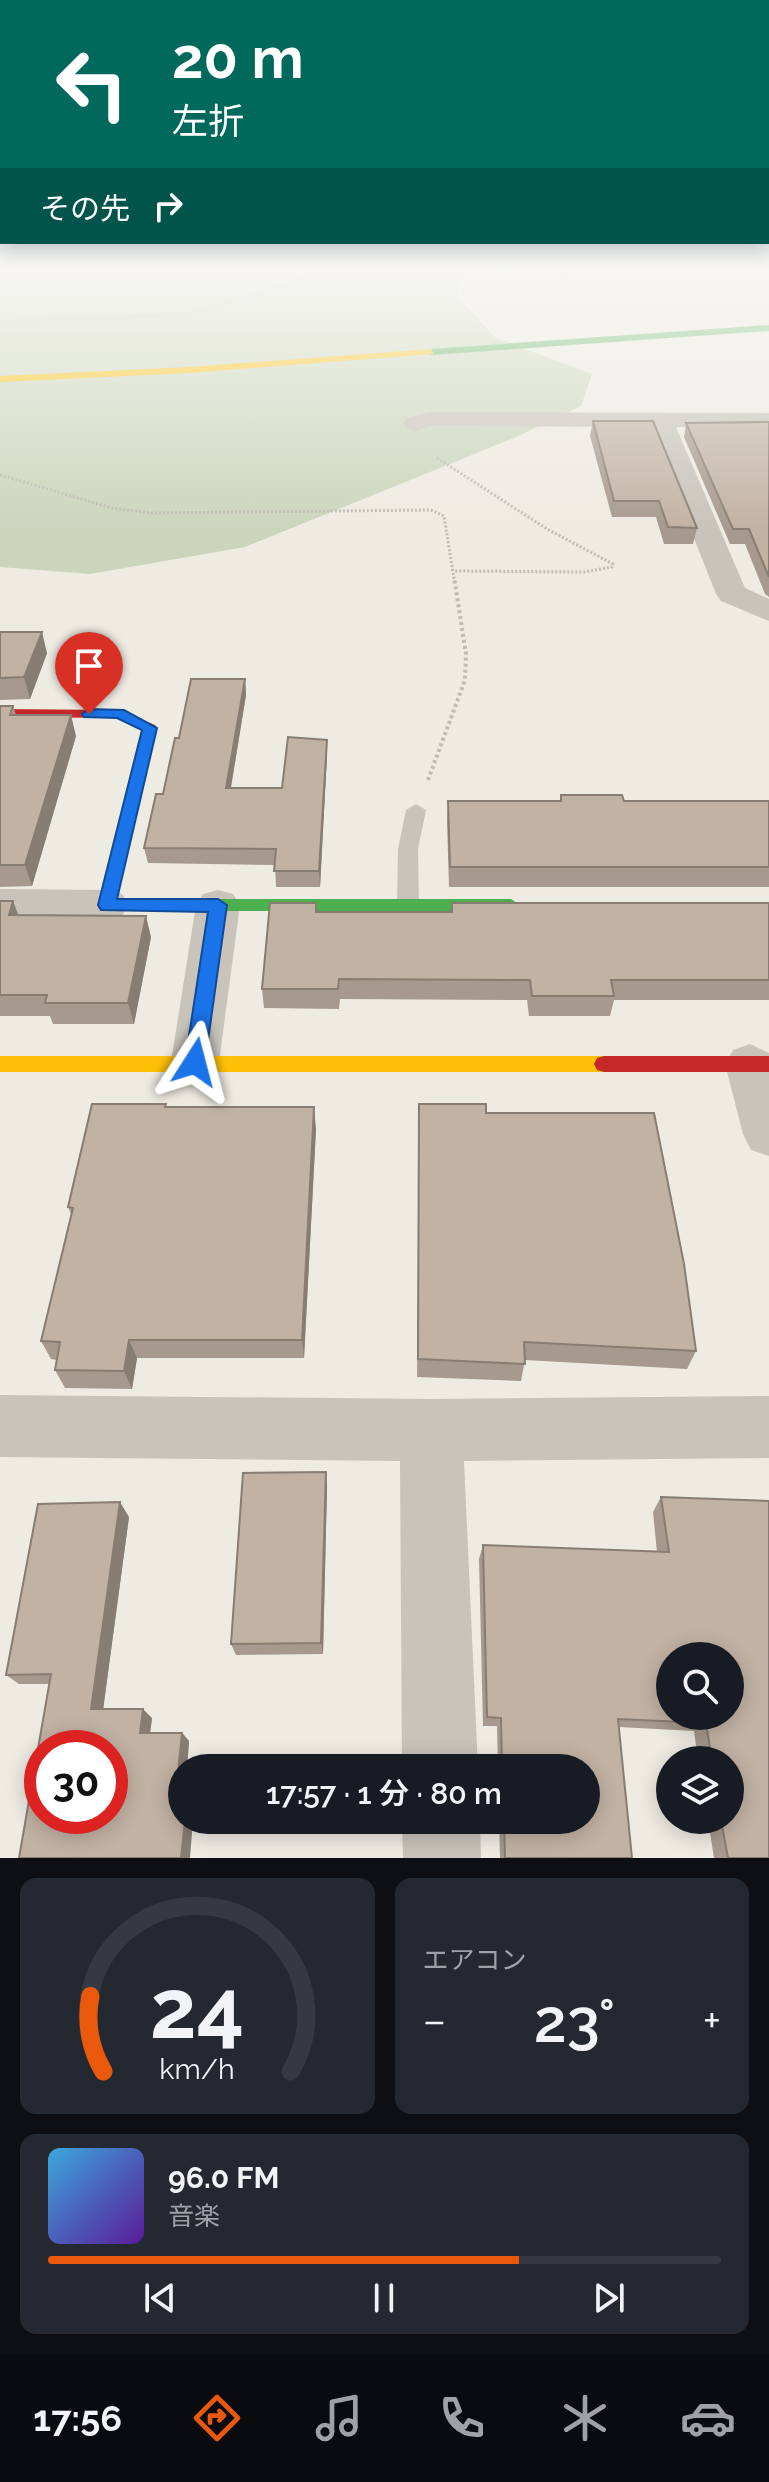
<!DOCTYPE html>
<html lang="ja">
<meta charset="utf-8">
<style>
body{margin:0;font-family:Raleway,"Noto Sans JP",sans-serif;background:#242831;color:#f1f3f6;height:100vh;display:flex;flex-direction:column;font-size:30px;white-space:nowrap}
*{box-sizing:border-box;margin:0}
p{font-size:26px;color:#9ea1a6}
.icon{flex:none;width:44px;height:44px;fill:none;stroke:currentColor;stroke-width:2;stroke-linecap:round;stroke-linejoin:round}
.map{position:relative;height:1858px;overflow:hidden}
.details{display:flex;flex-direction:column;gap:20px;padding:20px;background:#0d0f14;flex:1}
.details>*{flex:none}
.guide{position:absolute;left:0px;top:0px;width:770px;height:244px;box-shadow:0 4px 20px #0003;background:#00695c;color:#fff;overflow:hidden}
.tools{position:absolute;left:656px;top:1642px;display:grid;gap:16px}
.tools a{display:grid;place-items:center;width:88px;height:88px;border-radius:50%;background:#171b24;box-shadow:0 4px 20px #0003;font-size:40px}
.speed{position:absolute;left:24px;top:1730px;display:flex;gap:16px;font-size:40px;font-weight:700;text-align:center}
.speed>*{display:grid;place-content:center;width:104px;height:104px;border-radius:50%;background:#171b24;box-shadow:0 4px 20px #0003;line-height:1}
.speed .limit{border:12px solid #d22;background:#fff;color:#111}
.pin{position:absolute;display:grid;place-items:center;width:68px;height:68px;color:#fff;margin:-82px -34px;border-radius:50% 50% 50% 0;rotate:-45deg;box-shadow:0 0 8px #0007}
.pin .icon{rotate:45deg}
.me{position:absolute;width:88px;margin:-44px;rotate:9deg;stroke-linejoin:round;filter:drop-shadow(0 0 6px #0008)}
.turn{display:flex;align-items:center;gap:28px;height:168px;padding:0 40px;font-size:36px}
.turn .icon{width:104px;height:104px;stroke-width:2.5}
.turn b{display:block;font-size:56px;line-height:68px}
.then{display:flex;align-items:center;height:76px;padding:0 40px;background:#0003;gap:16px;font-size:30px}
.big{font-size:60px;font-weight:600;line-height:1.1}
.details .tile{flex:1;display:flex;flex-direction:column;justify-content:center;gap:12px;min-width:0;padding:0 28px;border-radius:16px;background:#242831}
.details .dial{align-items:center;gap:0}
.dial svg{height:208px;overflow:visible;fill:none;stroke:#363941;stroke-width:7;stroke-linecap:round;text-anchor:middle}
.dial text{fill:#f1f3f6;stroke:none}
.song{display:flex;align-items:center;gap:24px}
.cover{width:96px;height:96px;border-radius:12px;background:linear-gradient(135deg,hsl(200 70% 55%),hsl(270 70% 35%))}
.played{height:8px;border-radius:4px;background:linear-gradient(90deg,#ea580c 70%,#363941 70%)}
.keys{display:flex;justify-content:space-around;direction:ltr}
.heat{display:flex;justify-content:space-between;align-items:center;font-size:44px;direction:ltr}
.details .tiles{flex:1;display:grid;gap:20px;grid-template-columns:1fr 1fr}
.tile:last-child{grid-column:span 2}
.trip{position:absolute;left:168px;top:1754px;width:432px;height:80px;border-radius:40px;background:#171b24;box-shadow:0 4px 20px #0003;font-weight:600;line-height:80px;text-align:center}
.tabs{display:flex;height:128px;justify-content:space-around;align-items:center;background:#090b0e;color:#9ea1a6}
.tabs .icon{width:56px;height:56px}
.tabs .current{color:#ea580c}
.tabs b{font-size:36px;color:#f1f3f6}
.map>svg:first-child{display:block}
.green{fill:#cbd5bc}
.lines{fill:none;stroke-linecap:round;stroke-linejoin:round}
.path-far2{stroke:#c0bcb4;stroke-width:2;stroke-dasharray:2 2;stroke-linecap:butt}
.path-far1{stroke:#c0bcb4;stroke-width:3;stroke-dasharray:2 2;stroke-linecap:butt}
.path{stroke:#c0bcb4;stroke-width:4;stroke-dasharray:3 3;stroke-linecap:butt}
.lane{fill:#c8c3bb;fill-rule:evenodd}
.street{fill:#c8c3bb;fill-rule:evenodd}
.fast{fill:#4caf50;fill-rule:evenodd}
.slow{fill:#ffc107;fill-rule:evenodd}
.jam{fill:#c62828;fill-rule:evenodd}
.wall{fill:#a7998d}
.shaded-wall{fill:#887d73}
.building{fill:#c2b2a4;stroke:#887d73;stroke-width:2;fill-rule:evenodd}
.route{fill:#1a73e8;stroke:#114b97;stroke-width:2}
</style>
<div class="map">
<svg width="769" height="1858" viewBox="0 0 769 1858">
<rect width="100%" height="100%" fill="#eeebe3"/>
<path class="green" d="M 0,269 L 466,269 L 457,283 L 460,300 L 496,338 L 592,374 L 581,406 L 514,438 L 245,547 L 90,574 L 0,567 Z"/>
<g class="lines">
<path class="path-far2" d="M 482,269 L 588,281 L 769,281
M 0,321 L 181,315 L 245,299 L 329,269"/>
<path class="path-far1" d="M 437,458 L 547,529 L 613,564 L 612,567 L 584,572 L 454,571
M 0,475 L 112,508 L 152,513 L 431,510 L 444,516 L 454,579"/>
<path class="path" d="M 428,780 L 465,680 L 466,654 L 454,577"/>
<path class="lane" d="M 416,804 L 426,810 L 418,849 L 419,905 L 416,910 L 400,910 L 397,905 L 398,849 L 406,810 Z"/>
<path class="street" d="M 430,412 L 769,413 L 769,427 L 676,427 L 745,588 L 769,599 L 769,621 L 721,601 L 716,594 L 650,427 L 431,426 L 416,431 L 407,428 L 403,423 L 407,418 Z
M 0,889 L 107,890 L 122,894 L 129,905 L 122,916 L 107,920 L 0,919 Z
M 218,890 L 233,894 L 240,905 L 219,1062 L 212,1076 L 195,1082 L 178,1076 L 171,1062 L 196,905 L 203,894 Z
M 750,1044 L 769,1053 L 769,1156 L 751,1150 L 743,1134 L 725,1064 L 733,1050 Z
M 0,1395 L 431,1399 L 769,1396 L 769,1458 L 464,1461 L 478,1768 L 402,1768 L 400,1461 L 0,1457 Z
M 402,1820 L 480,1820 L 481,1858 L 403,1858 Z"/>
<path class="fast" d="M 769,325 L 769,331 L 431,355 L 426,352 L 431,349 Z
M 161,899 L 511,899 L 520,905 L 511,911 L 161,911 L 152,905 Z"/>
<path class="slow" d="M 431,349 L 434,354 L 189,373 L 0,382 L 0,376 L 189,367 Z
M 0,1056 L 604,1056 L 611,1058 L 614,1064 L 611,1070 L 604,1072 L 0,1072 Z"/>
<path class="jam" d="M 0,709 L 119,710 L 155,725 L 157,728 L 117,899 L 161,899 L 170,905 L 167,909 L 107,911 L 98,905 L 142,730 L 117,718 L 0,717 Z
M 604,1056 L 769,1056 L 769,1072 L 604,1072 L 597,1070 L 594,1064 L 597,1058 Z"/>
</g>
<path class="wall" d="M 593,421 L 697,528 L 693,544 L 664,544 L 656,517 L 612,517 L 590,436 Z
M 769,422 L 769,597 L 765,594 L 745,544 L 730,544 L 684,437 L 686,423 Z
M 0,632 L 47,653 L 30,699 L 0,700 Z
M 245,679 L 246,695 L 231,788 L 282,788 L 327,755 L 320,887 L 276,887 L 275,865 L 148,863 L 144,848 L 163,794 L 179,738 Z
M 0,706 L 13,706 L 16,715 L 76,736 L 32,886 L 0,887 Z
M 561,795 L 624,801 L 769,801 L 769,887 L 449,887 L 447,821 L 448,801 L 560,801 Z
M 0,901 L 13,901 L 18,915 L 151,937 L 134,1024 L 53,1024 L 50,1016 L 0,1016 Z
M 452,903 L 769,903 L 769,1000 L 614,1000 L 610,1016 L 529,1016 L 527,1000 L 340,999 L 339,1009 L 264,1008 L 262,989 L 317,912 L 451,912 Z
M 419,1104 L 486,1113 L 696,1351 L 687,1369 L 525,1360 L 521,1381 L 417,1377 Z
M 166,1107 L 316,1129 L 304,1358 L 137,1358 L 132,1389 L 65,1388 L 55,1370 L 57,1360 L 51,1359 L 41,1341 L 71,1214 L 68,1207 Z
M 326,1472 L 327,1487 L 323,1654 L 236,1655 L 231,1644 Z
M 661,1497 L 769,1858 L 714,1858 L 708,1820 L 730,1820 L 730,1760 L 698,1760 L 694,1731 L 619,1727 L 632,1858 L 500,1858 L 499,1820 L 586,1820 L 586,1768 L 498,1768 L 497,1726 L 483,1726 L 479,1559 L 483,1545 L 657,1552 L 653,1512 Z
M 129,1517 L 103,1709 L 152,1718 L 150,1733 L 182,1733 L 189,1741 L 187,1768 L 182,1768 L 49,1684 L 19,1684 L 6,1675 Z"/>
<path class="shaded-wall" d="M 42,632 L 47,653 L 30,699 L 24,677 Z
M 245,679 L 246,695 L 228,804 L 226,788 Z
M 71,715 L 76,736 L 32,886 L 25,865 Z
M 327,740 L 327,755 L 320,887 L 319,871 Z
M 13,901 L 21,922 L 9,915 Z
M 146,916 L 151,937 L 134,1024 L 128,1003 Z
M 314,1107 L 316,1129 L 304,1358 L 302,1340 Z
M 129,1340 L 137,1358 L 132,1389 L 124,1371 Z
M 326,1472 L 327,1487 L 323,1654 L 321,1643 Z
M 120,1502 L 129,1517 L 102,1718 L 91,1709 Z
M 143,1709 L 152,1718 L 149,1741 L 140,1733 Z
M 182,1733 L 189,1741 L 187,1768 L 182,1768 L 182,1797 L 176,1792 Z
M 185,1820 L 193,1820 L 190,1858 L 181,1858 Z"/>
<path class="building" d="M 593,421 L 653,421 L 697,528 L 668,527 L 659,501 L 614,501 Z
M 769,422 L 769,577 L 749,529 L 733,529 L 686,423 Z
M 0,632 L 42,632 L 24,677 L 0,678 Z
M 191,679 L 245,679 L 226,788 L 282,788 L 288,737 L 327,740 L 319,871 L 274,871 L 276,849 L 144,848 L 156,794 L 163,794 L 175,738 L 179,738 Z
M 0,706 L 13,706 L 10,715 L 71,715 L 25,865 L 0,865 Z
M 561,795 L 622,795 L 624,801 L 769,801 L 769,867 L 450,867 L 448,801 L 561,801 Z
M 0,901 L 13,901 L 9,915 L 146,916 L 128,1003 L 45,1003 L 47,995 L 0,995 Z
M 270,903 L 316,903 L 316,912 L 452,912 L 452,903 L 769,903 L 769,980 L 611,980 L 614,996 L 532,996 L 530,980 L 339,979 L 338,989 L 262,989 Z
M 92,1104 L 166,1104 L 165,1107 L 314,1107 L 302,1340 L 129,1340 L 124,1371 L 55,1370 L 60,1342 L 41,1341 L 73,1208 L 68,1207 Z
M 419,1104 L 486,1104 L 486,1113 L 654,1113 L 684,1264 L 696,1351 L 524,1342 L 525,1364 L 418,1359 Z
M 326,1472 L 321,1643 L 231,1644 L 243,1473 Z
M 661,1497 L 769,1501 L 769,1858 L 728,1858 L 721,1820 L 730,1820 L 730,1760 L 712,1760 L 706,1723 L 618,1719 L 632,1858 L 505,1858 L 504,1820 L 586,1820 L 586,1768 L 502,1768 L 501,1718 L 487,1717 L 483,1545 L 669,1552 ZM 670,1656 L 730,1656 L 730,1716 L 670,1716 Z
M 120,1502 L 91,1709 L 143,1709 L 140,1733 L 182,1733 L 176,1792 L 182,1792 L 182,1820 L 185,1820 L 181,1858 L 19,1858 L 51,1674 L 6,1675 L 38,1504 ZM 42,1748 L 110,1748 L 110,1816 L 42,1816 Z"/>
<linearGradient id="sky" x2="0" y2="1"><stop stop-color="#8ab6d8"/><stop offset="0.51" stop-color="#f7f6f2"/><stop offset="1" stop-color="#f7f6f2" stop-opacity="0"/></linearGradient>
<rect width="769" height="530" fill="url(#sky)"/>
<path class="route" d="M 89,709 L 124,710 L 157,728 L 117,899 L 218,899 L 227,905 L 205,1062 L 202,1067 L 195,1070 L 188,1067 L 185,1062 L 208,912 L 101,910 L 98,905 L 142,730 L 117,718 L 84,717 L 82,714 Z"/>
</svg>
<div class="tools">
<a><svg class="icon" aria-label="search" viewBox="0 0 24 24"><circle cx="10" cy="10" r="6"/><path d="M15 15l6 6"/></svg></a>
<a><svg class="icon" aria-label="layers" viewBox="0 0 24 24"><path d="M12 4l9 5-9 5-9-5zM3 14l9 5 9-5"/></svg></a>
</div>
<div class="speed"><div class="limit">30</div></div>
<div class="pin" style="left:89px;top:714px;background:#d93025"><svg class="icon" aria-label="arrive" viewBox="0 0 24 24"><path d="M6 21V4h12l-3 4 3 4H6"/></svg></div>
<svg class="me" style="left:195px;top:1062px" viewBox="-20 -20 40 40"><path d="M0-17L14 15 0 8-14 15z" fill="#1a73e8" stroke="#fff" stroke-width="4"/></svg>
<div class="trip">17:57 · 1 分 · 80 m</div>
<div class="guide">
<div class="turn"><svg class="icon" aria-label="left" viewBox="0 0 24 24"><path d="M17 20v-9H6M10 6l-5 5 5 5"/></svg><div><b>20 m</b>左折</div></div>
<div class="then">その先<svg class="icon" aria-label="right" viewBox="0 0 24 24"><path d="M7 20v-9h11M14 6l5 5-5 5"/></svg></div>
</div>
</div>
<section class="details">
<div class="tiles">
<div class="tile dial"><svg viewBox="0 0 100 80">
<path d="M14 69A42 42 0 1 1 86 69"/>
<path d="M14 69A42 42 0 0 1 9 40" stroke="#ea580c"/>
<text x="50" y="56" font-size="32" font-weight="700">24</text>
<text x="50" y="72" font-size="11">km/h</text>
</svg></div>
<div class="tile"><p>エアコン</p>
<div class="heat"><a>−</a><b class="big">23°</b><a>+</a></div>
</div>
<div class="tile">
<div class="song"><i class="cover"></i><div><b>96.0 FM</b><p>音楽</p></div></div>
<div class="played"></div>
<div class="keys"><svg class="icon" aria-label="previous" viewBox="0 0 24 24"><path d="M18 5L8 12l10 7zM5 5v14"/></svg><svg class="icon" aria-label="pause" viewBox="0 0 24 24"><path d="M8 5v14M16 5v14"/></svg><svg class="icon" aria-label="next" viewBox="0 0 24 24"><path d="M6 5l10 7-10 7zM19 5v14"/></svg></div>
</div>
</div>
</section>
<nav class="tabs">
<b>17:56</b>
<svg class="icon current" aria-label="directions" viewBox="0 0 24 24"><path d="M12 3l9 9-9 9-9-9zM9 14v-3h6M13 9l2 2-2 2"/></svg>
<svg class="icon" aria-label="music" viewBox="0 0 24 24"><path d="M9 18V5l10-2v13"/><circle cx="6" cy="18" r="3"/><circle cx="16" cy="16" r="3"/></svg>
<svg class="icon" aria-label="phone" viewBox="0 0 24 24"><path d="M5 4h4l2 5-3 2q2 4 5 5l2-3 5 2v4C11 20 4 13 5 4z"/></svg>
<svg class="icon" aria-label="climate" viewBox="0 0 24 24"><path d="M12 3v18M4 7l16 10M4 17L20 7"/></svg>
<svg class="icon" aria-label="car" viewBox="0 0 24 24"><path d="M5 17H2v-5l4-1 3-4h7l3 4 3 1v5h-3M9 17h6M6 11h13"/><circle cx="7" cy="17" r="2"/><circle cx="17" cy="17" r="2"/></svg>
</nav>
